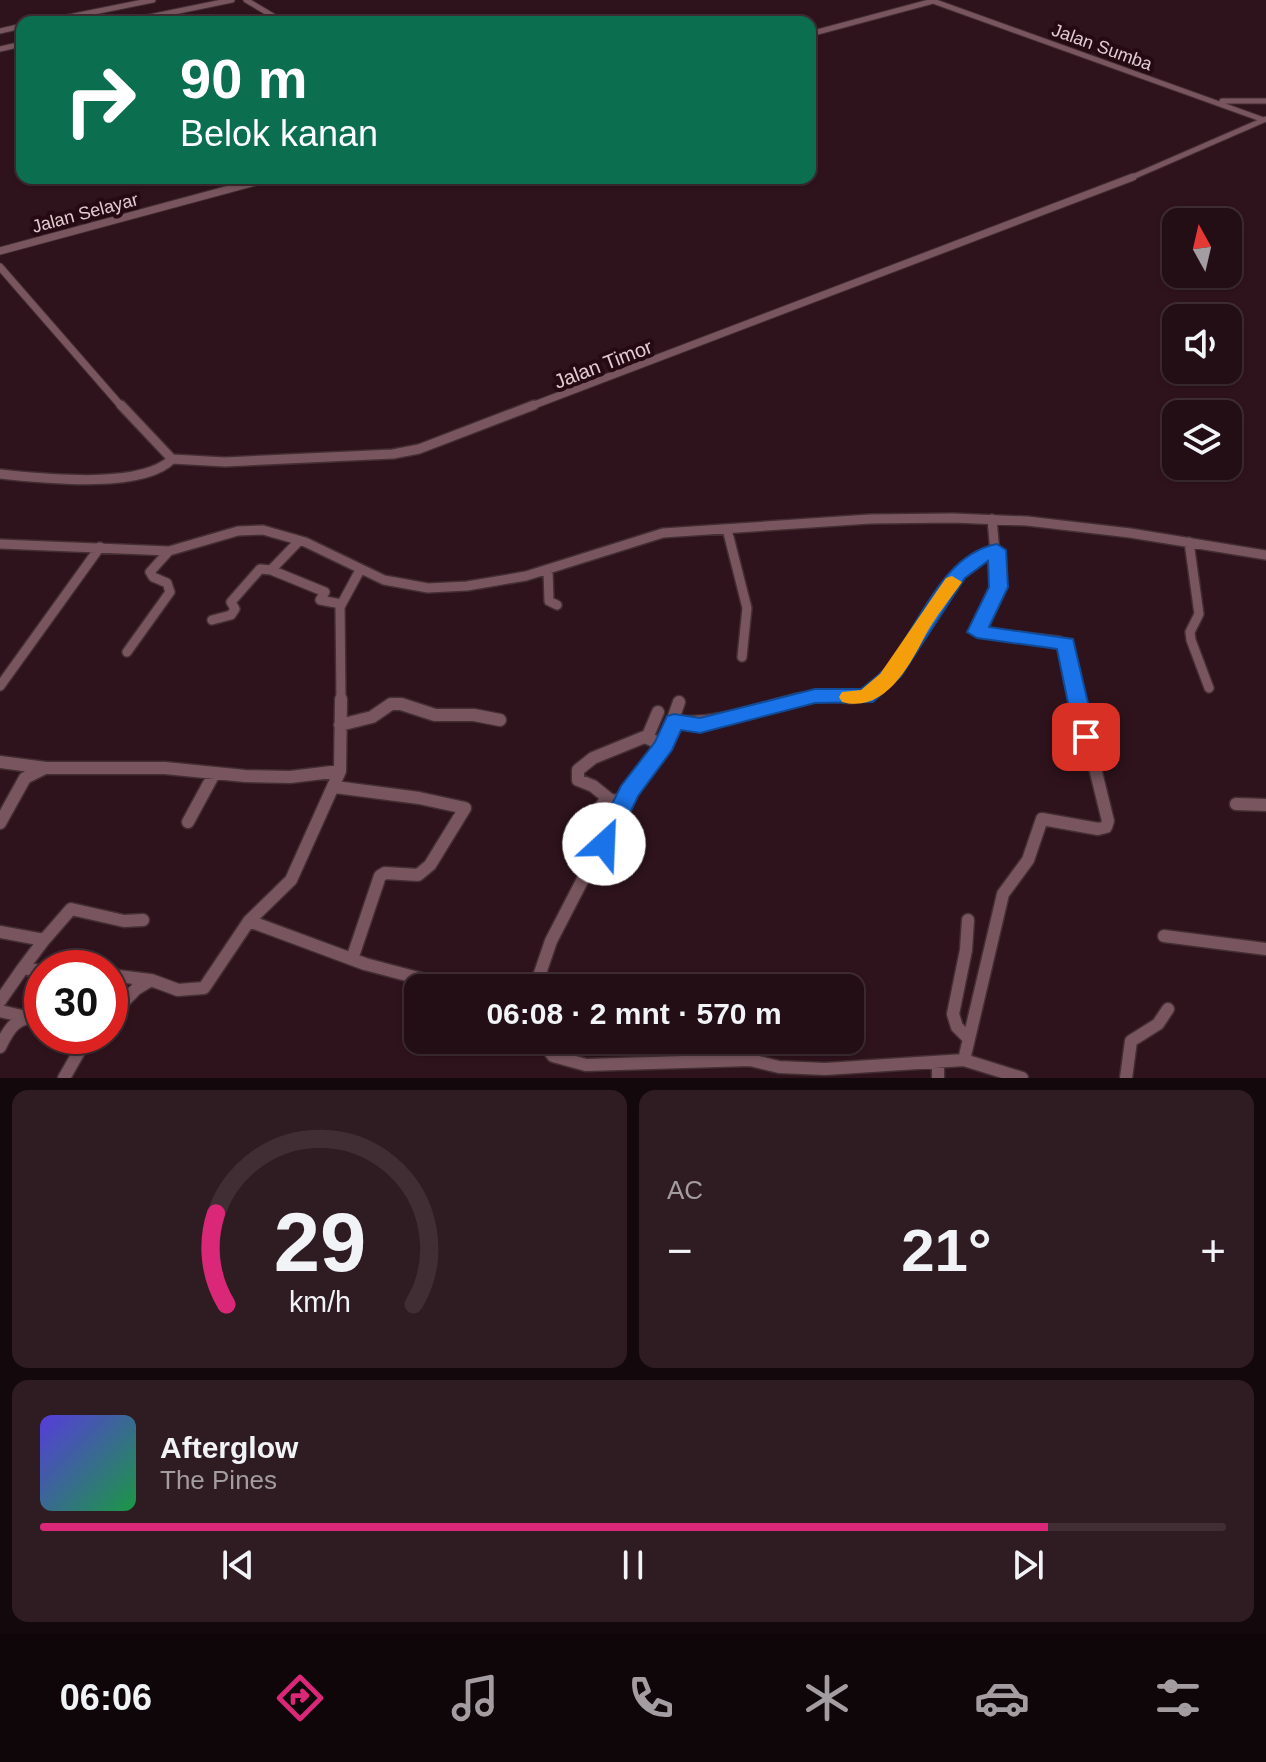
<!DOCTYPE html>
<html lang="id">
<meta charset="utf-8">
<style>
body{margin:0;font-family:Helvetica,sans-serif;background:#2f1c22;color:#f1f3f6;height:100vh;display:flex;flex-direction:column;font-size:30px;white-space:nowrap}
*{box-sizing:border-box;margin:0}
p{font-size:26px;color:#a39ca0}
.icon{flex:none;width:44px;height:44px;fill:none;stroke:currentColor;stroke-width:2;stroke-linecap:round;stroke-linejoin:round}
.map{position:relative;height:1078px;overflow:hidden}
.drawer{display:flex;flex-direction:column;gap:12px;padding:12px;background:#13080c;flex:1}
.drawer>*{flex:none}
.hud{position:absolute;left:16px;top:16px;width:800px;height:168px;border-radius:16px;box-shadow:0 2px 6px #0004,0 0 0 2px #402e34;background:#0b6e4f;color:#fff;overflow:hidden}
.needle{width:52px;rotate:352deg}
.fabs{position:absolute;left:1162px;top:208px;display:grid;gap:16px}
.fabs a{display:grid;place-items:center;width:80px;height:80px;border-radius:16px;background:#230e15;box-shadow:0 2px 6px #0004,0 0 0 2px #402e34;font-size:40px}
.speed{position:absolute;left:24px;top:950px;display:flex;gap:16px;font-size:40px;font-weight:700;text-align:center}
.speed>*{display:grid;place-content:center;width:104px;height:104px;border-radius:50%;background:#230e15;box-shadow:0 2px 6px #0004,0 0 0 2px #402e34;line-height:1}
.speed .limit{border:12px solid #d22;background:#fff;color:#111}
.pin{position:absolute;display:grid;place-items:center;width:68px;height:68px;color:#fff;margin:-34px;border-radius:16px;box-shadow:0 4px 12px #0006}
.me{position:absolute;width:88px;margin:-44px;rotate:25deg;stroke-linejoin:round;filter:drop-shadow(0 0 6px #0008)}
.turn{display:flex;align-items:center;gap:28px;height:168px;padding:0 32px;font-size:36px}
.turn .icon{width:104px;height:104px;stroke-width:2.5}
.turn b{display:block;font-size:56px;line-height:68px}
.big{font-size:60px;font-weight:800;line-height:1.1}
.drawer .tile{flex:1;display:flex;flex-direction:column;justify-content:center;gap:12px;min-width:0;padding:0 28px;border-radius:16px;background:#2f1c22}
.drawer .dial{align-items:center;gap:0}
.dial svg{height:208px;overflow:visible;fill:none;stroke:#402e34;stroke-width:7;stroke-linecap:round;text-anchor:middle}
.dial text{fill:#f1f3f6;stroke:none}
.song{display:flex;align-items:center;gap:24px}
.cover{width:96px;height:96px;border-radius:12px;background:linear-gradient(135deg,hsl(250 70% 55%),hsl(140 70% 35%))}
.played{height:8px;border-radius:4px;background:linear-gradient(90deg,#db2777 85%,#402e34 85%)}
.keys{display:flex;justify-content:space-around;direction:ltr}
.heat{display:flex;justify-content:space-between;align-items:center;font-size:44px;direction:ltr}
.drawer .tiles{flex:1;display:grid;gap:12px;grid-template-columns:1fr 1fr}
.tile:last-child{grid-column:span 2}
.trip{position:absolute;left:404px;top:974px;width:460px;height:80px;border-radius:16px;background:#230e15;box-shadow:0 2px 6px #0004,0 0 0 2px #402e34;font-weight:800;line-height:80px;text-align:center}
.tabs{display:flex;height:128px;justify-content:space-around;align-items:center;background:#0e0608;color:#a39ca0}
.tabs .icon{width:56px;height:56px}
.tabs .on{color:#db2777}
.tabs b{font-size:36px;color:#f1f3f6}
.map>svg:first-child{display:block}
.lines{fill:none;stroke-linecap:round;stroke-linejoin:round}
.street-far3-casing{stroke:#432e33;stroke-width:7}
.street-far2-casing{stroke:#432e33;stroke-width:9}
.street-far1-casing{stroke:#432e33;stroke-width:12}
.street-casing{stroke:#432e33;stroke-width:15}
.street-far3{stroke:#79565f;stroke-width:5}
.street-far2{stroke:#79565f;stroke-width:7}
.street-far1{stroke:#79565f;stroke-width:9}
.street{stroke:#79565f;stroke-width:12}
.route{fill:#1a73e8;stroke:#114b97;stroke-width:2}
.slow{fill:#f59e0b}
.labels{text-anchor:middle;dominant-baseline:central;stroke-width:8;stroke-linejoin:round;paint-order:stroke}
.far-street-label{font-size:18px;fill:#e1ccd1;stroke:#250913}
.street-label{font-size:20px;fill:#e1ccd1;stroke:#250913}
</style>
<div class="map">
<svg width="1266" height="1078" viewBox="0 0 1266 1078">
<rect width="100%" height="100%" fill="#2f131c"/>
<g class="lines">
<defs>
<path id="street-far3" d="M 246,0 L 283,22
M 930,0 L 1264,120
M 44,22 L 153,0
M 125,22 L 232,0
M 0,31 L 22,26
M 810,34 L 933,1
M 0,49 L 22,44
M 1222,101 L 1266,101
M 267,179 L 270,178
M 1128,179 L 1266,119"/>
<path id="street-far2" d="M 0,251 L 270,178
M 0,267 L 122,407
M 529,407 L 1133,177"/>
<path id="street-far1" d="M 121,405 L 172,459 L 225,462 L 393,454 L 419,449 L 534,405
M 0,474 C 41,478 142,490 172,459
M 992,519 L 998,587 L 977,632 L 1059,641 L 1068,647 L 1079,701
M 727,529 L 747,608 L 742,657
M 1189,542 L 1199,614 L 1190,632 L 1191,640 L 1209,688
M 0,544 L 169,551 L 238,531 L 263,530 L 305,542 L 384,580 L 428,588 L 467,586 L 526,576 L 663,533 L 870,519 L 953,518 L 1027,521 L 1130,533 L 1266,555
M 271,570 L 325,592 L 320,600 L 341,604
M 548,570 L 549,601 L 557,605
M 212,620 L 231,615 L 235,609 L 231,602 L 260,569 L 271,570 L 299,541
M 127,652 L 170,592 L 167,583 L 153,577 L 150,572 L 169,551
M 0,686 L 100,547
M 341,701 L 340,607 L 360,570
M 792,701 C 801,699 811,696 822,696 C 835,696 852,702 864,696 C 923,671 922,576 997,550"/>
<path id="street" d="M 658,712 L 647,738 L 664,745
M 674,721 C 719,726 757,709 800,699
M 340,725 L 372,717 L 391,704 L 401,704 L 435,715 L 474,715 L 500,720
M 0,762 L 46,768 L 165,768 L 245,776 L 290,777 L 340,771
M 335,787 L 419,798 L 465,808 L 430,865 L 418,875 L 385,873 L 380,876 L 352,959
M 609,799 L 593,786 L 578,780 L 578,770 L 593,758 L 647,736
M 1236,804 L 1266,805
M 188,822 L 214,774
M 0,823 L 25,778 L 43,769
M 604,844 L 592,835 L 595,814 L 605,801 L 624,800
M 968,920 L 966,950 L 953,1014 L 957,1027 L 969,1039
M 249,921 L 365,964 L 456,988
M 0,932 L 44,940 L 23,968 L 42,971
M 1164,936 L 1266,949
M 44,940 L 71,909 L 124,921 L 143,920
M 110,975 L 150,980
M 535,988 L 551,941 L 628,792 L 664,745 L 679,702
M 0,1001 L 23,968
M 0,1011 L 22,1016
M 110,1016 L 136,989 L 151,980 L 178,990 L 204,988 L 249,921 L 291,880 L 340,771 L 341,699
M 541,1040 L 553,1056 L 586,1065 L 750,1060 L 779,1067 L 825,1069 L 964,1060 L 1022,1078
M 0,1047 C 10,1026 17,1016 42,1017
M 964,1060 L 1003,894 L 1028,860 L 1042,819 L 1098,829 L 1106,827 L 1108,821 L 1078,699
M 938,1062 L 938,1078
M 64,1078 L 88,1036
M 1126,1078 L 1131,1041 L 1158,1024 L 1168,1009"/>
</defs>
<use href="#street-far3" class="street-far3-casing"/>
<use href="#street-far2" class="street-far2-casing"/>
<use href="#street-far1" class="street-far1-casing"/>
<use href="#street" class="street-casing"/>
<use href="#street-far3" class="street-far3"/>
<use href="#street-far2" class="street-far2"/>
<use href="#street-far1" class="street-far1"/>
<use href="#street" class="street"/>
</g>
<path class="route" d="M 997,544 L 1006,550 L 1008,587 L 989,627 L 1073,639 L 1096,737 L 1093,742 L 1078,742 L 1075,737 L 1057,649 L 977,638 L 967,632 L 989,587 L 988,561 L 965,578 L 901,676 L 873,702 L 815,703 L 700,733 L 681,730 L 672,750 L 638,796 L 612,851 L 604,853 L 595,851 L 592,844 L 621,786 L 655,742 L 667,716 L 674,714 L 700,718 L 815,689 L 861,689 C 870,682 881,674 888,665 C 919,625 942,554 997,544 Z"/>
<path class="slow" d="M 952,576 L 962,582 C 950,599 936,616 926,634 C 910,665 885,714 842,702 L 839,697 L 842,692 L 861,690 L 880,674 L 946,578 Z"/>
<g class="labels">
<g class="far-street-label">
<text transform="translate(1102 47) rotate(20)">Jalan Sumba</text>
<text transform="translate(85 213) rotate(-15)">Jalan Selayar</text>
</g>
<g class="street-label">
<text transform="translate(603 364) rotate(-21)">Jalan Timor</text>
</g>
</g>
</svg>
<div class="fabs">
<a><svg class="needle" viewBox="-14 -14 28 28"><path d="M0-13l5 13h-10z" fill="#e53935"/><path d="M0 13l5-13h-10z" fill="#a39ca0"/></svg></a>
<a><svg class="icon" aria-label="sound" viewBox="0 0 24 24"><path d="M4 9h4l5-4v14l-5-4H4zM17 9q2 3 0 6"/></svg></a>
<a><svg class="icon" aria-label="layers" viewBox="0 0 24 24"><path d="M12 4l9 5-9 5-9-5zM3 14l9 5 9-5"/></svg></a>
</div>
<div class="speed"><div class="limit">30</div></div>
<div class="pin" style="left:1086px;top:737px;background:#d93025"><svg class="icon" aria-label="arrive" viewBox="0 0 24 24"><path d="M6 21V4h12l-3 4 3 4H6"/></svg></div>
<svg class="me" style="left:604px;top:844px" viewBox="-20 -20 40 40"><circle r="19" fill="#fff"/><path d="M0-13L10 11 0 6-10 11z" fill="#1a73e8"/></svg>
<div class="trip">06:08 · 2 mnt · 570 m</div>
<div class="hud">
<div class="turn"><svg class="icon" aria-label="right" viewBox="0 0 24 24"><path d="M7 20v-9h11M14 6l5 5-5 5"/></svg><div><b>90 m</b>Belok kanan</div></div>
</div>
</div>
<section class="drawer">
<div class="tiles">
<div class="tile dial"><svg viewBox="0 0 100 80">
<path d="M14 69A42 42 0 1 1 86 69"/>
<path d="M14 69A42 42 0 0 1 10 34" stroke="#db2777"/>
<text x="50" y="56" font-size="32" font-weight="700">29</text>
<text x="50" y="72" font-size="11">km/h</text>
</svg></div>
<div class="tile"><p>AC</p>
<div class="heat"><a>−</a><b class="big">21°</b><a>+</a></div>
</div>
<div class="tile">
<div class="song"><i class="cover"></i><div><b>Afterglow</b><p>The Pines</p></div></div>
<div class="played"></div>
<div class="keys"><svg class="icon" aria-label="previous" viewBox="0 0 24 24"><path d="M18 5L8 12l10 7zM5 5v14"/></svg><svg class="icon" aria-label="pause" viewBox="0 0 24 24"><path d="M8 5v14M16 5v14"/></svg><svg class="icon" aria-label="next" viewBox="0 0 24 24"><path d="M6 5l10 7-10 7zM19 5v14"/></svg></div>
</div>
</div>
</section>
<nav class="tabs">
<b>06:06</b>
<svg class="icon on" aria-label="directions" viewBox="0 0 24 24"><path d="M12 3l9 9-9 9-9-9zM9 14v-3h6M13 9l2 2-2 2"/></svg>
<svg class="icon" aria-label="music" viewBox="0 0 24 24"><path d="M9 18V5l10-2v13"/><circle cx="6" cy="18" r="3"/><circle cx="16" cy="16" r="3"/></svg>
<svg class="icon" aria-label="phone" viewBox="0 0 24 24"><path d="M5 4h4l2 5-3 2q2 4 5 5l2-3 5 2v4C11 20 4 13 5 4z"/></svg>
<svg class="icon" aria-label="climate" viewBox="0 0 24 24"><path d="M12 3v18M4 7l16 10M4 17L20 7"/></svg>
<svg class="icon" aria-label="car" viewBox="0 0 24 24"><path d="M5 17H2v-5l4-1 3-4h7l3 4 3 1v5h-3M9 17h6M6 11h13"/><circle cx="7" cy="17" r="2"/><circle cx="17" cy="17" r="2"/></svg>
<svg class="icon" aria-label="filters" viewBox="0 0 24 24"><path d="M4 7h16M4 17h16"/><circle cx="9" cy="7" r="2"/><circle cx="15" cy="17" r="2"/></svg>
</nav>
